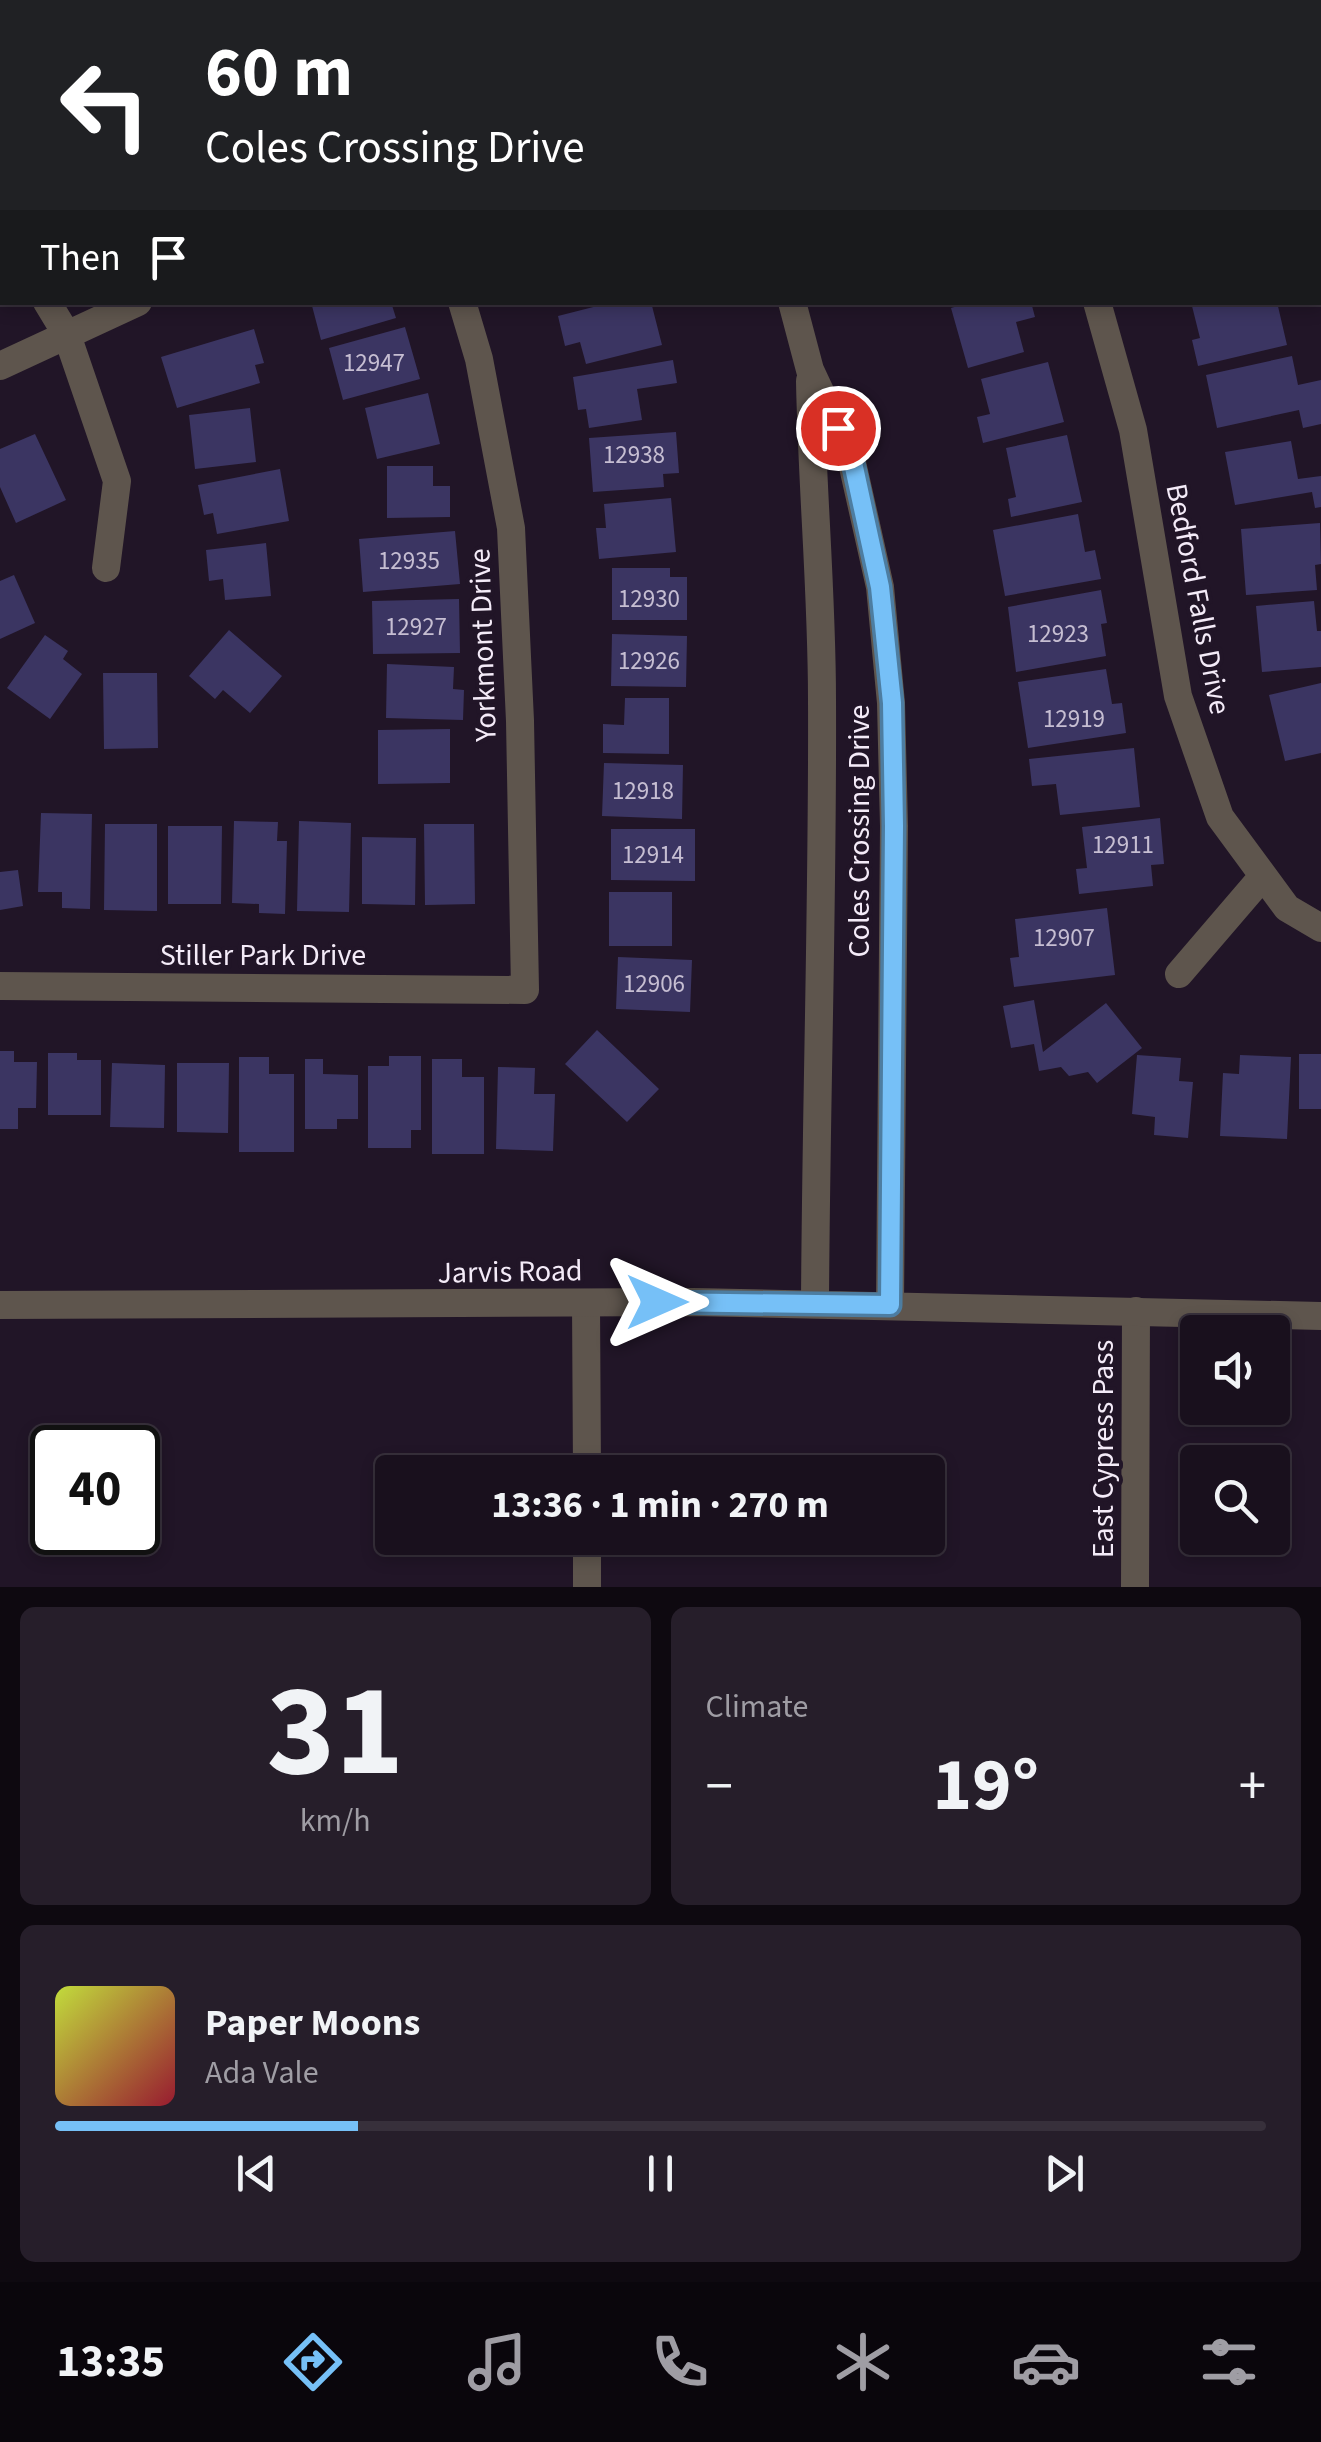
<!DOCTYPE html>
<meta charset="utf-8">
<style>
body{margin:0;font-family:"Source Sans 3",sans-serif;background:#261e2a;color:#f1f3f6;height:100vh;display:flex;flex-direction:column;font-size:38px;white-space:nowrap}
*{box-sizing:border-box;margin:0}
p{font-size:32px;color:#9f9da4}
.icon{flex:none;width:55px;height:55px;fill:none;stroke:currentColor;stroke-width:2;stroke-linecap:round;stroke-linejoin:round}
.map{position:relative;height:1587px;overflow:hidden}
.drawer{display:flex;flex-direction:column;gap:20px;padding:20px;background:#0e0910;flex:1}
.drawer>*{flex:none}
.guide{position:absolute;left:0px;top:0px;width:1322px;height:305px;box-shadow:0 5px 15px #0003,0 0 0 2px #37303b;background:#202124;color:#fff;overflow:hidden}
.buttons{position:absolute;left:1180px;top:1315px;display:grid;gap:20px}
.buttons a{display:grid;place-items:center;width:110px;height:110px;border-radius:10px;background:#19101d;box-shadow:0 5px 15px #0003,0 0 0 2px #37303b;font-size:50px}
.speed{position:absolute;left:30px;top:1425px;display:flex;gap:20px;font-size:50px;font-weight:700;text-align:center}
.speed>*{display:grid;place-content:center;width:130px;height:130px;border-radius:50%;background:#19101d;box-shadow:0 5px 15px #0003,0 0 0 2px #37303b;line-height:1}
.speed .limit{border:5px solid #111;border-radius:15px;background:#fff;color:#111}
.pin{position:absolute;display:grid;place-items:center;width:85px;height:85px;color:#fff;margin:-42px;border:5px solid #fff;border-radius:50%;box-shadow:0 2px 10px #0007}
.me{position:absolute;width:110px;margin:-55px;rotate:90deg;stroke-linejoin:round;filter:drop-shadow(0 0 8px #0008)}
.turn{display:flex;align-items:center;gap:35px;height:210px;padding:0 40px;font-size:45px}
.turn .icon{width:130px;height:130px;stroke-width:2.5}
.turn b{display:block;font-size:70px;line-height:85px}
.then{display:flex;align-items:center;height:95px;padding:0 40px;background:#0003;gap:20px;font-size:38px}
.big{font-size:75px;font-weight:700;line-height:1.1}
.drawer .widget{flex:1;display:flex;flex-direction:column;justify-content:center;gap:15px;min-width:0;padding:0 35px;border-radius:15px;background:#261e2a}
.drawer .dial{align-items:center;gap:0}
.dial b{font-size:130px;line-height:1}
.song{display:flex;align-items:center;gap:30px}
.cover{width:120px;height:120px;border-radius:15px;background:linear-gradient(135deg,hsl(70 70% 55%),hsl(350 70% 35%))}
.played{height:10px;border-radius:5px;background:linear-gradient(90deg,#76c0f7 25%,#37303b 25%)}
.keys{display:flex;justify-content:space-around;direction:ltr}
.heat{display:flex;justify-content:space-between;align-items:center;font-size:55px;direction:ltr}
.drawer .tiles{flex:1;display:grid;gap:20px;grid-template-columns:1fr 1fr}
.widget:last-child{grid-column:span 2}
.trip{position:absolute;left:375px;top:1455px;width:570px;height:100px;border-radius:10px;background:#19101d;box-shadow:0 5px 15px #0003,0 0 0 2px #37303b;font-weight:700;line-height:100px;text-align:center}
.tab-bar{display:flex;height:160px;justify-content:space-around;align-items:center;background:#0a060c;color:#9f9da4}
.tab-bar .icon{width:70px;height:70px}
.tab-bar .selected{color:#76c0f7}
.tab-bar b{font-size:45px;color:#f1f3f6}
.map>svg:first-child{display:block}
.building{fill:#3b3562}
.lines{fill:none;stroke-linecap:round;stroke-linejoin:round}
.minor{stroke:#5e554d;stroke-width:28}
.tertiary{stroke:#5e554d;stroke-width:28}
.route-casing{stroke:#4d7da1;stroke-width:25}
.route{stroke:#76c0f7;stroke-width:18}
.labels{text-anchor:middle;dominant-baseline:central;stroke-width:8;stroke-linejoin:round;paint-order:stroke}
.number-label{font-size:25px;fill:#c6bed2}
.street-label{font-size:30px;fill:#f4ebf8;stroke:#211527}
</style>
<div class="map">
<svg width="1321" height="1587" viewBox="0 0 1321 1587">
<rect width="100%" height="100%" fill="#211527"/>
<path class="building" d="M 311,302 L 391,302 L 396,318 L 321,340 Z
M 613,302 L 651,302 L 662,345 L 586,364 L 580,342 L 565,346 L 558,316 Z
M 971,302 L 1031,302 L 1035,317 L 1016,322 L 1024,352 L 968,368 L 951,308 Z
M 1191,302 L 1277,302 L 1287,345 L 1198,366 L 1192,340 L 1200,338 Z
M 405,327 L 420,379 L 343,400 L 329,348 Z
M 254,329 L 264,363 L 255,365 L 260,383 L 177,408 L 161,357 Z
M 1292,356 L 1298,385 L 1321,380 L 1321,424 L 1303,428 L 1299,410 L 1217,428 L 1206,375 Z
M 673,360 L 677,383 L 637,389 L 642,420 L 589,428 L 586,409 L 578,410 L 573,377 Z
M 1048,362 L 1064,422 L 983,443 L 977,417 L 990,414 L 981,379 Z
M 428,393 L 440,444 L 377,459 L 365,408 Z
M 250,408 L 256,462 L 195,469 L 189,415 Z
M 676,432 L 679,473 L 663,474 L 664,487 L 593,492 L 589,438 Z
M 35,434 L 66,500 L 16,523 L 0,487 L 0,449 Z
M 1067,435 L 1082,502 L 1011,517 L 1008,499 L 1016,497 L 1006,448 Z
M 1291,441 L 1298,479 L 1321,476 L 1321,507 L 1315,508 L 1312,492 L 1235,505 L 1225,452 Z
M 387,466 L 433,466 L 433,486 L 450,486 L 450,517 L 387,518 Z
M 280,469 L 289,521 L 217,534 L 213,513 L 204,515 L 198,485 Z
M 671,498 L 676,552 L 599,559 L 596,528 L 606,528 L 604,504 Z
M 1078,514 L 1085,552 L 1095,550 L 1101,579 L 1005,596 L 993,530 Z
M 1320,523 L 1321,564 L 1315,565 L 1317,590 L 1246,595 L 1241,529 Z
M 455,531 L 460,584 L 363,592 L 359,539 Z
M 266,543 L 271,596 L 225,600 L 223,579 L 209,581 L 206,550 Z
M 612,568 L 670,568 L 670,577 L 687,577 L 687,620 L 612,620 Z
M 14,575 L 35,623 L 0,639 L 0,581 Z
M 1101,590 L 1107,623 L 1101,624 L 1106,656 L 1016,672 L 1008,607 Z
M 459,599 L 460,653 L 373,654 L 372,601 Z
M 1314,601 L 1317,631 L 1321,631 L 1321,667 L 1262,672 L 1256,606 Z
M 229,630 L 282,676 L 250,713 L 223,690 L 215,699 L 189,676 Z
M 612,634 L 687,636 L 686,687 L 611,686 Z
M 45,635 L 68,651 L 63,659 L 82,674 L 50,719 L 7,688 Z
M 387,664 L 454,667 L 453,689 L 464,690 L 463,720 L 386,718 Z
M 1106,669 L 1112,704 L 1122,703 L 1126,733 L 1028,748 L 1018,682 Z
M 103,673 L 157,673 L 158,748 L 104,749 Z
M 1321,683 L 1321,753 L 1285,761 L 1269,695 Z
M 625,698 L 669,698 L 669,754 L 603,753 L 603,724 L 624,725 Z
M 450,729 L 450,783 L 378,784 L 378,730 Z
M 1134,748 L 1140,807 L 1060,815 L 1056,784 L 1032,786 L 1029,759 Z
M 604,763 L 683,765 L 682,819 L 602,816 Z
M 41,813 L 92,814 L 90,909 L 62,908 L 62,892 L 38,892 Z
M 1160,818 L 1164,864 L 1151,865 L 1153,886 L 1079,894 L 1076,869 L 1087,868 L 1082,827 Z
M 234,821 L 278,822 L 277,841 L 287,841 L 285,914 L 259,913 L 259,904 L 232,903 Z
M 299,821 L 351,823 L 349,912 L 297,911 Z
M 105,824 L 157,824 L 157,911 L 104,910 Z
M 424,824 L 474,824 L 475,904 L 425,905 Z
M 168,826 L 222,826 L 221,904 L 168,904 Z
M 611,829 L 695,829 L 695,881 L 611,880 Z
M 362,837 L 416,838 L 415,905 L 362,904 Z
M 18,870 L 23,906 L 0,910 L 0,872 Z
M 609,892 L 672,892 L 672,946 L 609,946 Z
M 1107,908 L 1115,975 L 1014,987 L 1010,958 L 1019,957 L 1015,919 Z
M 618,957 L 692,960 L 690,1012 L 616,1009 Z
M 1034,1000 L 1043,1052 L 1106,1003 L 1142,1048 L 1097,1083 L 1088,1072 L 1069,1076 L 1061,1067 L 1039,1071 L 1034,1044 L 1011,1048 L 1003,1006 Z
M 597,1030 L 659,1089 L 627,1122 L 565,1064 Z
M 0,1051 L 14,1051 L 14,1062 L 37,1062 L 36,1108 L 18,1108 L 18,1129 L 0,1129 Z
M 48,1053 L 77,1053 L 77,1060 L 101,1060 L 101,1115 L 48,1115 Z
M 1299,1054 L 1321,1054 L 1321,1109 L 1299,1109 Z
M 1137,1055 L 1181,1058 L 1179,1081 L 1193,1082 L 1188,1138 L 1154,1135 L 1155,1117 L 1132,1114 Z
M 1240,1055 L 1291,1057 L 1287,1139 L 1220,1136 L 1223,1073 L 1239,1074 Z
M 389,1056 L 421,1056 L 421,1130 L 411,1130 L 411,1148 L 368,1148 L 368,1066 L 389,1066 Z
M 239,1057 L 269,1057 L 269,1074 L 294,1074 L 294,1152 L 239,1152 Z
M 305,1059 L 323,1059 L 323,1074 L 358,1075 L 358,1119 L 337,1119 L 337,1129 L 305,1129 Z
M 432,1059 L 462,1059 L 462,1077 L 484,1077 L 484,1154 L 432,1154 Z
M 112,1063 L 165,1065 L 164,1128 L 110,1127 Z
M 177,1063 L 229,1063 L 228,1133 L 177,1132 Z
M 498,1067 L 535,1068 L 534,1094 L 555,1094 L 553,1151 L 496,1149 Z"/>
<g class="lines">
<path class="minor" d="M 335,0 L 337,2
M 1047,0 L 1047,2
M 804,2 L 810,0
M 0,223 L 2,227
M 47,302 L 67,335 L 117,481 L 106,568
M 1097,302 L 1133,430 L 1178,696 L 1220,817 L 1287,908 L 1321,928
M 0,366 L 138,302
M 1179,974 L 1263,876
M 0,986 L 525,990 L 520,721 L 511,528 L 479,359 L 462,302
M 586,1303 L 587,1472
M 587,1538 L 587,1587
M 1135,1587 L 1136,1311"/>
<path class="tertiary" d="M 676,0 L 678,2
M 792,302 L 810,370 L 851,458 L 880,587 L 891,703 L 894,826 L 890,1305
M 810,381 C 812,487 822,593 822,699 C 823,900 816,1102 815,1304
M 0,1305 L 693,1302 L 1321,1316"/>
</g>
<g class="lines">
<defs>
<path id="route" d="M 657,1302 L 890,1305 L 894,826 L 892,703 L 880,587 L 852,458 L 838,428"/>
</defs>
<use href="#route" class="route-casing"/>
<use href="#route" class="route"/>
</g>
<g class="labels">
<g class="number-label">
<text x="374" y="363">12947</text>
<text x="634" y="455">12938</text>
<text x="409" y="561">12935</text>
<text x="649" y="599">12930</text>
<text x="416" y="627">12927</text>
<text x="1058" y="634">12923</text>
<text x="649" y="661">12926</text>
<text x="1074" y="719">12919</text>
<text x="643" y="791">12918</text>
<text x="1123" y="845">12911</text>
<text x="653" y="855">12914</text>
<text x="1064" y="938">12907</text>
<text x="654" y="984">12906</text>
</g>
<g class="street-label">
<text transform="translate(1198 599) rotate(79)">Bedford Falls Drive</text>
<text transform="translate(483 645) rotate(-92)">Yorkmont Drive</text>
<text transform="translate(859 831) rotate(-90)">Coles Crossing Drive</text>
<text x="263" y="955">Stiller Park Drive</text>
<text transform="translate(510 1272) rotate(-1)">Jarvis Road</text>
<text transform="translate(1103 1449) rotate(-90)">East Cypress Pass</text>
</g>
</g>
</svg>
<div class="buttons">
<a><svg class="icon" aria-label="sound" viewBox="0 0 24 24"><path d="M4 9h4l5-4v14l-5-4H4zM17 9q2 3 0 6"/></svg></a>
<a><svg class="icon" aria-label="search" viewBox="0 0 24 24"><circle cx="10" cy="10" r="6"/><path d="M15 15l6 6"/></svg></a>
</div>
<div class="speed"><div class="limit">40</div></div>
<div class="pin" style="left:838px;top:428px;background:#d93025"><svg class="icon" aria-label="arrive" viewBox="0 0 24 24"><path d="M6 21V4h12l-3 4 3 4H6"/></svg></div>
<svg class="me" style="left:657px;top:1302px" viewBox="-20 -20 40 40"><path d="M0-17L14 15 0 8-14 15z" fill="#76c0f7" stroke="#fff" stroke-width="4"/></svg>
<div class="trip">13:36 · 1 min · 270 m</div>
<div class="guide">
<div class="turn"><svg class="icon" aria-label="left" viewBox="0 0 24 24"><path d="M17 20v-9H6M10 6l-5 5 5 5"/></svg><div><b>60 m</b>Coles Crossing Drive</div></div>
<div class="then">Then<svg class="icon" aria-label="arrive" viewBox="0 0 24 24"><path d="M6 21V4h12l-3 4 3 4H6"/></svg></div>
</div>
</div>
<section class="drawer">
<div class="tiles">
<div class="widget dial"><b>31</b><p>km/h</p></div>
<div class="widget"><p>Climate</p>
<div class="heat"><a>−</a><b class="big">19°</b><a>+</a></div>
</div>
<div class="widget">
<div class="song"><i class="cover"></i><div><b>Paper Moons</b><p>Ada Vale</p></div></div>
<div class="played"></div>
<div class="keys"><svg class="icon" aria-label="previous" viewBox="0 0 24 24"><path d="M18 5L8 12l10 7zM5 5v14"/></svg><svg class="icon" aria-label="pause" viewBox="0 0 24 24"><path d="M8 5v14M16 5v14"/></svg><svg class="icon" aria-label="next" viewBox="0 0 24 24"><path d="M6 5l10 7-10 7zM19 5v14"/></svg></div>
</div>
</div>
</section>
<nav class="tab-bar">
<b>13:35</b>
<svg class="icon selected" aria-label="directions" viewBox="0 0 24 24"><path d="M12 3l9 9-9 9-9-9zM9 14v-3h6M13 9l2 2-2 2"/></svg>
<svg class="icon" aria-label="music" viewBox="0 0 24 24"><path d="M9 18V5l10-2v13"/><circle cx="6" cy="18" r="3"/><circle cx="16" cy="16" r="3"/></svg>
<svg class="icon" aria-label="phone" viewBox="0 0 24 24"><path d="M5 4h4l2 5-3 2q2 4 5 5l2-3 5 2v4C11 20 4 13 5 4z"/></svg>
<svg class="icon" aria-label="climate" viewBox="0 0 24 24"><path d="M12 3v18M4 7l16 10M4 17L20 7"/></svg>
<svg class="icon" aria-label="car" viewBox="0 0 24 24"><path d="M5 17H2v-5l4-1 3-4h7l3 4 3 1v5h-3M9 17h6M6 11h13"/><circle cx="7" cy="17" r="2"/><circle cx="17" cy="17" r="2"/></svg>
<svg class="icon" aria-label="filters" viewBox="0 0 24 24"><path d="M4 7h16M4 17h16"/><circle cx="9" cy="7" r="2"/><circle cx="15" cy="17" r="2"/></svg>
</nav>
